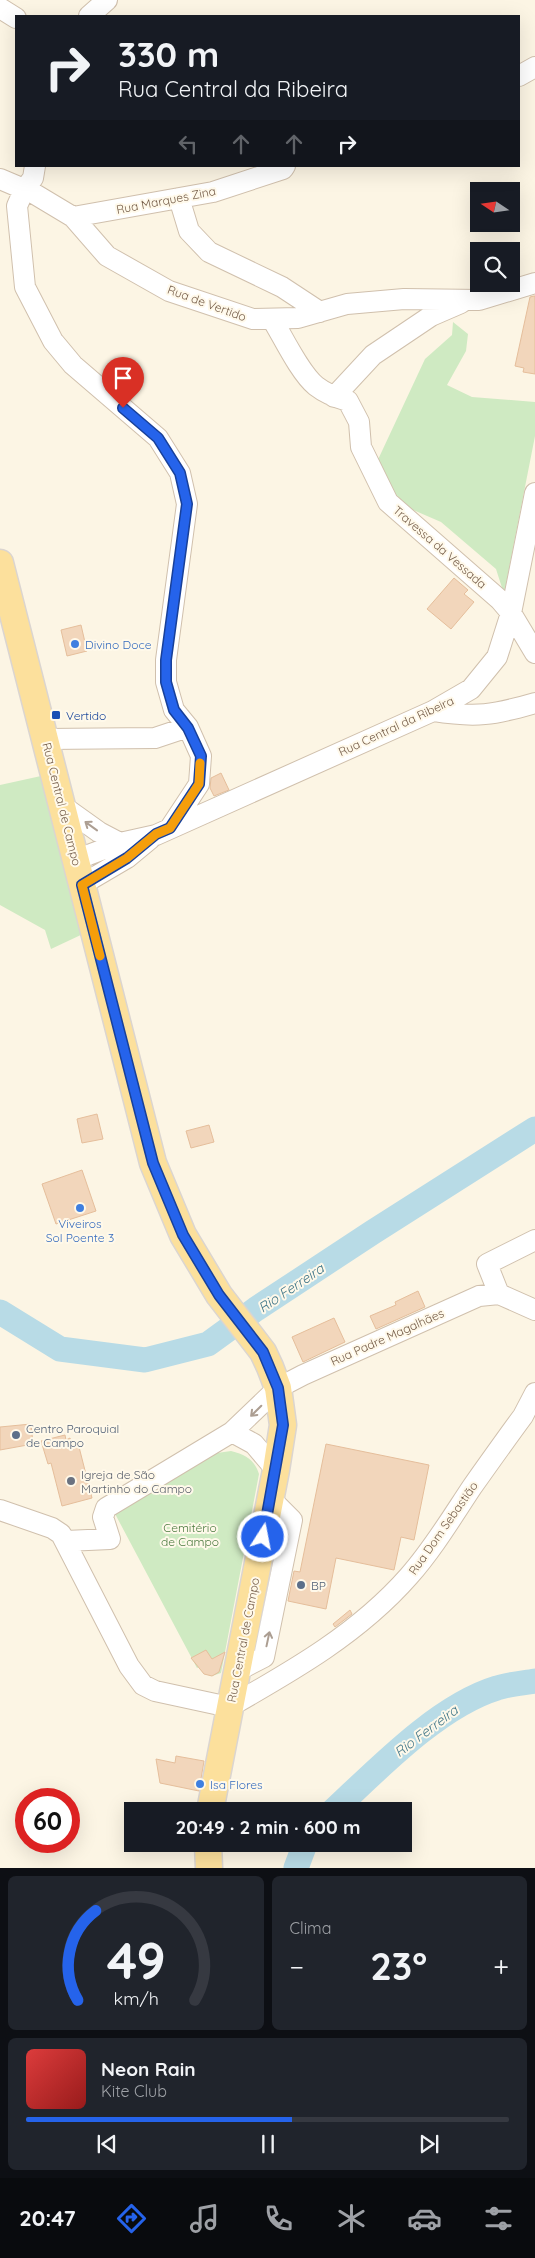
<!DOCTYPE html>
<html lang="pt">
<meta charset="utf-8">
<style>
body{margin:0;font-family:Quicksand,sans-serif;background:#20242c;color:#f1f3f6;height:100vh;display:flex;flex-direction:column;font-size:19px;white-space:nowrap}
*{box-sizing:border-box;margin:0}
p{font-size:16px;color:#9ea1a6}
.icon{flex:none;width:28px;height:28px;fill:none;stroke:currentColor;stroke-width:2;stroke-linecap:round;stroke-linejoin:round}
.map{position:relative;height:1868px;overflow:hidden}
.side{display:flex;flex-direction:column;gap:8px;padding:8px;background:#0d0f14;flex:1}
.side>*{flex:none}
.banner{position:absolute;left:15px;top:15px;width:505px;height:152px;border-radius:0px;box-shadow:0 5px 20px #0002;background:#171b24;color:#f1f3f6;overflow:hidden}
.needle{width:32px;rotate:283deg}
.controls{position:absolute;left:470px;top:182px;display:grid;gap:10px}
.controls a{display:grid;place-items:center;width:50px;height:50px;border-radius:0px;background:#171b24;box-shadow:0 5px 20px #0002;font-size:25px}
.speed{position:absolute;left:15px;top:1788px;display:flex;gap:10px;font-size:25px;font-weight:700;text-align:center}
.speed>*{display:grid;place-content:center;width:65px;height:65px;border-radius:50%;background:#171b24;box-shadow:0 5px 20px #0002;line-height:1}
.speed .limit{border:8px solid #d22;background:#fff;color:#111}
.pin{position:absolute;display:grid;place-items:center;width:42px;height:42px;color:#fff;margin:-51px -21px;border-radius:50% 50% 50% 0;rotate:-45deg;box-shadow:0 0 5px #0007}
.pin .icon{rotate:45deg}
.me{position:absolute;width:55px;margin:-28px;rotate:11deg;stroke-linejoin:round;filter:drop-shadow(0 0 4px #0008)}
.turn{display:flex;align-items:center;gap:18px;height:105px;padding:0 20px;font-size:22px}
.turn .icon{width:65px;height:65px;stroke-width:2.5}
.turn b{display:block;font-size:35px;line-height:42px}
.lanes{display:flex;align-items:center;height:48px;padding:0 20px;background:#0003;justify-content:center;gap:25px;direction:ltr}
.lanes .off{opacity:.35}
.big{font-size:38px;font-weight:800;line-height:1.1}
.side .card{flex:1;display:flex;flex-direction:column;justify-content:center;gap:8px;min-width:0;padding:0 18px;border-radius:8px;background:#20242c}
.side .dial{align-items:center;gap:0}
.dial svg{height:130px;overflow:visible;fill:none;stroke:#363941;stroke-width:7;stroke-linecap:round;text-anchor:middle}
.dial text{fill:#f1f3f6;stroke:none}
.song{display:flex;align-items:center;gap:15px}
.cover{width:60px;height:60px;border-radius:8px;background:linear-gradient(135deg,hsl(0 70% 55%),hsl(0 70% 35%))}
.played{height:5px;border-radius:2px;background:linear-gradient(90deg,#2563eb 55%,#363941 55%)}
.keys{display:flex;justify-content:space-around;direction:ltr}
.heat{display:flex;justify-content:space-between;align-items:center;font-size:28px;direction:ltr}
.side .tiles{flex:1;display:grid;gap:8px;grid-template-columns:1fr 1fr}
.card:last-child{grid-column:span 2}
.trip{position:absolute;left:124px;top:1802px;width:288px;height:50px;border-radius:0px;background:#171b24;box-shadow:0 5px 20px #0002;font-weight:800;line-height:50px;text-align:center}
.dock{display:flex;height:80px;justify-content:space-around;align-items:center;background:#090b0e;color:#9ea1a6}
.dock .icon{width:35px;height:35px}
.dock .current{color:#2563eb}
.dock b{font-size:22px;color:#f1f3f6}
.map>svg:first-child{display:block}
.green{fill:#cfeac2}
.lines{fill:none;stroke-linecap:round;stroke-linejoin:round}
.river{stroke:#b8dbe6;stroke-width:25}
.building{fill:#f2d6bb;stroke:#e5be9b}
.minor-casing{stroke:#d0c0ad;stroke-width:22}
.major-casing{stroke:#dbd5d0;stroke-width:29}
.minor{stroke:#fff;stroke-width:20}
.major{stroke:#fce09c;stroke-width:26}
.oneway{stroke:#ac9e92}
.route-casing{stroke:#184099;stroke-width:12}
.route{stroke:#2563eb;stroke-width:9}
.slow{stroke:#f59e0b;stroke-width:9}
.shop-dot{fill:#3f7fe0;stroke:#fff9ea;stroke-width:2}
.transit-dot{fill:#1a4fb4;stroke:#fff9ea;stroke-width:2}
.service-dot{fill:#5c6f8a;stroke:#fff9ea;stroke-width:2}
.worship-dot{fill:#6b7280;stroke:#fff9ea;stroke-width:2}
.labels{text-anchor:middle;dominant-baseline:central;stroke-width:4;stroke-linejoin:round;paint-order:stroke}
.street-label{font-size:12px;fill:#755d49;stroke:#fff9ea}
.shop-label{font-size:12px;fill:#366cbe;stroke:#fff9ea;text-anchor:start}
.transit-label{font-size:12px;fill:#164399;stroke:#fff9ea;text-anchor:start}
.service-label{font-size:12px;fill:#4e5e75;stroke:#fff9ea;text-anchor:start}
.worship-label{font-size:12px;fill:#5b616d;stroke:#fff9ea;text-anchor:start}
.park-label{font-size:12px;fill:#4d7b41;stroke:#fff9ea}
.water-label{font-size:14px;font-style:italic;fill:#427789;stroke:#fff9ea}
</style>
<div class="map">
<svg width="535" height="1868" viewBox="0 0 535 1868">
<rect width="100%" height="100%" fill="#fcf5e4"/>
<path class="green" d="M 453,322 L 468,334 L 466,351 L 447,385 L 472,397 L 535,402 L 535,436 L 504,594 L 496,569 L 441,522 L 397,503 L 375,466 L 425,359 L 452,335 Z
M 41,776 L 85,933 L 51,949 L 45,930 L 0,905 L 0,785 Z
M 231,1451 C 246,1455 254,1459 259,1474 L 221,1673 L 212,1676 L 204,1674 L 199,1667 L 197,1668 L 113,1510 L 217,1453 Z"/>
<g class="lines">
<path class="river" d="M 0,1312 L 60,1349 L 145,1360 L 208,1344 L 256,1309 L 373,1232 L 535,1129
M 333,1811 C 378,1769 438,1706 497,1688 C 509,1684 523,1683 535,1681
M 296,1868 L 305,1844"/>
</g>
<path class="building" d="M 534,296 L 535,296 L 535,374 L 523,372 L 524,368 L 515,366 L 530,297 Z
M 454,578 L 468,590 L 464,594 L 474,602 L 451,629 L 427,609 Z
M 81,625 L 87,651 L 67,656 L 61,630 Z
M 221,773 L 229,790 L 214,796 L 210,788 L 211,778 Z
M 97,1114 L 103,1139 L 82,1143 L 77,1119 Z
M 209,1125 L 214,1142 L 191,1148 L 186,1131 Z
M 82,1170 L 96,1211 L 56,1224 L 42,1184 Z
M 418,1291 L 425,1307 L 376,1329 L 370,1316 L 396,1305 L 395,1302 Z
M 334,1318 L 345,1342 L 303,1362 L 292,1337 Z
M 31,1424 L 33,1444 L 0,1450 L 0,1427 Z
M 65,1435 L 66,1440 L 70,1438 L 72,1445 L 78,1443 L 92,1498 L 62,1506 L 51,1463 L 48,1464 L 41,1441 Z
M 326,1444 L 429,1465 L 414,1540 L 401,1537 L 394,1570 L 336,1558 L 326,1609 L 288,1601 L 294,1571 L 300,1572 Z
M 350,1610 L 352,1614 L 335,1627 L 333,1624 Z
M 206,1650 L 212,1659 L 225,1652 L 219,1672 L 212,1676 L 204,1674 L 191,1658 Z
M 176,1756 L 204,1761 L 199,1791 L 160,1783 L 156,1759 L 175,1763 Z"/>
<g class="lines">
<defs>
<path id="minor" d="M 0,8 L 16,18
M 89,16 L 107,0
M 519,76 L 535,67
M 35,166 L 33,178 L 24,190 L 17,206 L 25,287 L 53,341 L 73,365 L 158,438 L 180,473 L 187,504 L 166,660 L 166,682 L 174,710 L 188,727 L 201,756 L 199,784 L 170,828
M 0,179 L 33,193 L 73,217 L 107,256 L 169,291 L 253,319 L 298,318 L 347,304 L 404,299 L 479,300 L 535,283
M 179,198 L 189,231 L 209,252 L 282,287 L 320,312
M 73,217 L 213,192 L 283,169 L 285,166
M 272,319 C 283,337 300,373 316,386 C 325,393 337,398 348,401 L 359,422 L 361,447 L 388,502 L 500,600 L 511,613 L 535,653
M 334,397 L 373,355 L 431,316 L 461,303
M 433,711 C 476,718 494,715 535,703
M 46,739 L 155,738 L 188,727
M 64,807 L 99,832 L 120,843
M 75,860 L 120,843 L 156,835 L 433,711 L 471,689 L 497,657 L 511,613 L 535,493
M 81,885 L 127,858 L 150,839
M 535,1240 L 487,1264 L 499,1294 L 535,1310
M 232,1432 L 254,1444 L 276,1470
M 0,1510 L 52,1528 L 61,1534 L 129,1666 L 143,1685 L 155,1691 L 229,1707 C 294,1670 359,1633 409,1576 C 433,1549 452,1517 472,1487 C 489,1463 506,1439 523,1416 L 535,1393
M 66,1541 L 110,1539 L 103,1517 L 106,1508 L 232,1432 L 278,1388 L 303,1375 L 479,1296 L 499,1294
M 237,1671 L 264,1657 L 292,1520 L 271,1499"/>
<path id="major" d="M 0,563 L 153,1163 L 183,1235 L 219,1295 L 263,1352 L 270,1367 L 278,1388 L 283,1425 L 276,1470 L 210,1811
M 208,1844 L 209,1868"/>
</defs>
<use href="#minor" class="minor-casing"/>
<use href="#major" class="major-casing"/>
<use href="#minor" class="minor"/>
<use href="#major" class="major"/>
</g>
<defs><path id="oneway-shaft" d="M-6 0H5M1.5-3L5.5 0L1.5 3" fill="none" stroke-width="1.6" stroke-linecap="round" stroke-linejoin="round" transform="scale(1.25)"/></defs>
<g class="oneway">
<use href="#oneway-shaft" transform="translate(91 826) rotate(-144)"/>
<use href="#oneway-shaft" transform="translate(256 1411) rotate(135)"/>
<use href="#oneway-shaft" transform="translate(268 1639) rotate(-78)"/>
</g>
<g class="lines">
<defs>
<path id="route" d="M 123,408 L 158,438 L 180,473 L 187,504 L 166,660 L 166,682 L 174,710 L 188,728 L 201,756 L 199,784 L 170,828 L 156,834 L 127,858 L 82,885 L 153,1163 L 183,1235 L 219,1295 L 263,1352 L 278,1388 L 283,1425 L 263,1537"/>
</defs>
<use href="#route" class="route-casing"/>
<use href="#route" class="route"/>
<path class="slow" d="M 100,956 L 82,885 L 127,858 L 156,834 L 170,828 L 199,784 L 200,763"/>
</g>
<g class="shop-dot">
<circle cx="75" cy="644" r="5"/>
<circle cx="80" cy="1208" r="5"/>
<circle cx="200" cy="1784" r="5"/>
</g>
<rect class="transit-dot" x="51" y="710" width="10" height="10" rx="2.5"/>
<g class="service-dot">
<circle cx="16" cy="1435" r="5"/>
<circle cx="301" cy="1585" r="5"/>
</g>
<circle class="worship-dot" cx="71" cy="1481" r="5"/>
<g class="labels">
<g class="street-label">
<text transform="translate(166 200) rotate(-11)">Rua Marques Zina</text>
<text transform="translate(207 303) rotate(20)">Rua de Vertido</text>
<text transform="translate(440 547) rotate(41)">Travessa da Vessada</text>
<text transform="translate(396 726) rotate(-25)">Rua Central da Ribeira</text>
<text transform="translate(62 804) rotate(76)">Rua Central de Campo</text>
<text transform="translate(387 1337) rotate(-24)">Rua Padre Magalhães</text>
<text transform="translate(443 1528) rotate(-55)">Rua Dom Sebastião</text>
<text transform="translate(243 1640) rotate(-79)">Rua Central de Campo</text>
</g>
<g class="shop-label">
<text x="85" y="644">Divino Doce</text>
<text x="80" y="1223" text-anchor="middle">Viveiros<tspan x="80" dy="14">Sol Poente 3</tspan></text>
<text x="210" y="1784">Isa Flores</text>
</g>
<g class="transit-label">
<text x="66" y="715">Vertido</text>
</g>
<g class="service-label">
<text x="26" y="1428">Centro Paroquial<tspan x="26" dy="14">de Campo</tspan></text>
<text x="311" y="1585">BP</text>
</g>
<g class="worship-label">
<text x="81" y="1474">Igreja de São<tspan x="81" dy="14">Martinho do Campo</tspan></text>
</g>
<g class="park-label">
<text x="190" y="1527">Cemitério<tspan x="190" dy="14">de Campo</tspan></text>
</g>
<g class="water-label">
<text transform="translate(291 1288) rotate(-34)">Rio Ferreira</text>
<text transform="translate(426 1731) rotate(-37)">Rio Ferreira</text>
</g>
</g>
</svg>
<div class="controls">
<a><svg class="needle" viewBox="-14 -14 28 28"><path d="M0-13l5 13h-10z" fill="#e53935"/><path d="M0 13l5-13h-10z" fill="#9ea1a6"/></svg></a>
<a><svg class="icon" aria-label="search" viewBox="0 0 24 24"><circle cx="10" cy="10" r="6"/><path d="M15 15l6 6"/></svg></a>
</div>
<div class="speed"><div class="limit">60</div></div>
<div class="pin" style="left:123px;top:408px;background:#d93025"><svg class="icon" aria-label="arrive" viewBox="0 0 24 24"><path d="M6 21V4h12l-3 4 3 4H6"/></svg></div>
<svg class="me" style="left:263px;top:1537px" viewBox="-20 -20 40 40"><circle r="17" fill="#2563eb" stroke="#fff" stroke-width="3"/><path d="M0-11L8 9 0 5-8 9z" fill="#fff"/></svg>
<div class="trip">20:49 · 2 min · 600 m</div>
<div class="banner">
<div class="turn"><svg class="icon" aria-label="right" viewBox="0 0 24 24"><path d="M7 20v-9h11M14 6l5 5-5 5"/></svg><div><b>330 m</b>Rua Central da Ribeira</div></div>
<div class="lanes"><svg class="icon off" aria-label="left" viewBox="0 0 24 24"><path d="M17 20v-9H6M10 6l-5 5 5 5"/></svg><svg class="icon off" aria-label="ahead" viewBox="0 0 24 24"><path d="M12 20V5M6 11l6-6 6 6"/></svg><svg class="icon off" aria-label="ahead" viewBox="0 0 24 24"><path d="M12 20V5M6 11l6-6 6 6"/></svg><svg class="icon" aria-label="right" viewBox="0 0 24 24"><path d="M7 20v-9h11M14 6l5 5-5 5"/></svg></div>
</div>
</div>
<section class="side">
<div class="tiles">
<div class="card dial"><svg viewBox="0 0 100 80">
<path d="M14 69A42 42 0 1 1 86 69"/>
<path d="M14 69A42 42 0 0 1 25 14" stroke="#2563eb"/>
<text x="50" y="56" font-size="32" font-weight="700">49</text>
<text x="50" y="72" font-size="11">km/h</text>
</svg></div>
<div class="card"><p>Clima</p>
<div class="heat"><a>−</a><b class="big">23°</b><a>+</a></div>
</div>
<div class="card">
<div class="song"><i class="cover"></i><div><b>Neon Rain</b><p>Kite Club</p></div></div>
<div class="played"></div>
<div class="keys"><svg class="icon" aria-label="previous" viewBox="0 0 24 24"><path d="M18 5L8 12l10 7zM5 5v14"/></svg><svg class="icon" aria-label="pause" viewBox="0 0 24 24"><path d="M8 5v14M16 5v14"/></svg><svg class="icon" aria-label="next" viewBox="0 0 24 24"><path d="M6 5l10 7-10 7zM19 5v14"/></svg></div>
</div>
</div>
</section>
<nav class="dock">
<b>20:47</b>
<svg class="icon current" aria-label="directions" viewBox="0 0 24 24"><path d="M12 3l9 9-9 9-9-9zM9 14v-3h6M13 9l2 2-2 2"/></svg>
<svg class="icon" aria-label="music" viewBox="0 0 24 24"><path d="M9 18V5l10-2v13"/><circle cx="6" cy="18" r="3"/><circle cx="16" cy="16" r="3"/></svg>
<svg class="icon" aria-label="phone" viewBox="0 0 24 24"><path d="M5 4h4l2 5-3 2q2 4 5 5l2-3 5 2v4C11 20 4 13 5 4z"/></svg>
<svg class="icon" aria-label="climate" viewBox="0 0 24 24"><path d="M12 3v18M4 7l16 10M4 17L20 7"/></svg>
<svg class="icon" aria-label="car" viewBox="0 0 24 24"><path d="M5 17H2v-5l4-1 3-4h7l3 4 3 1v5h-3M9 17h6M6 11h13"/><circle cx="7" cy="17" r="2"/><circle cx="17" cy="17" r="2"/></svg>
<svg class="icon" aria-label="filters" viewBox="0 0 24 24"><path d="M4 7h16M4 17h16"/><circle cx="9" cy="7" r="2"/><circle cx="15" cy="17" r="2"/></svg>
</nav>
